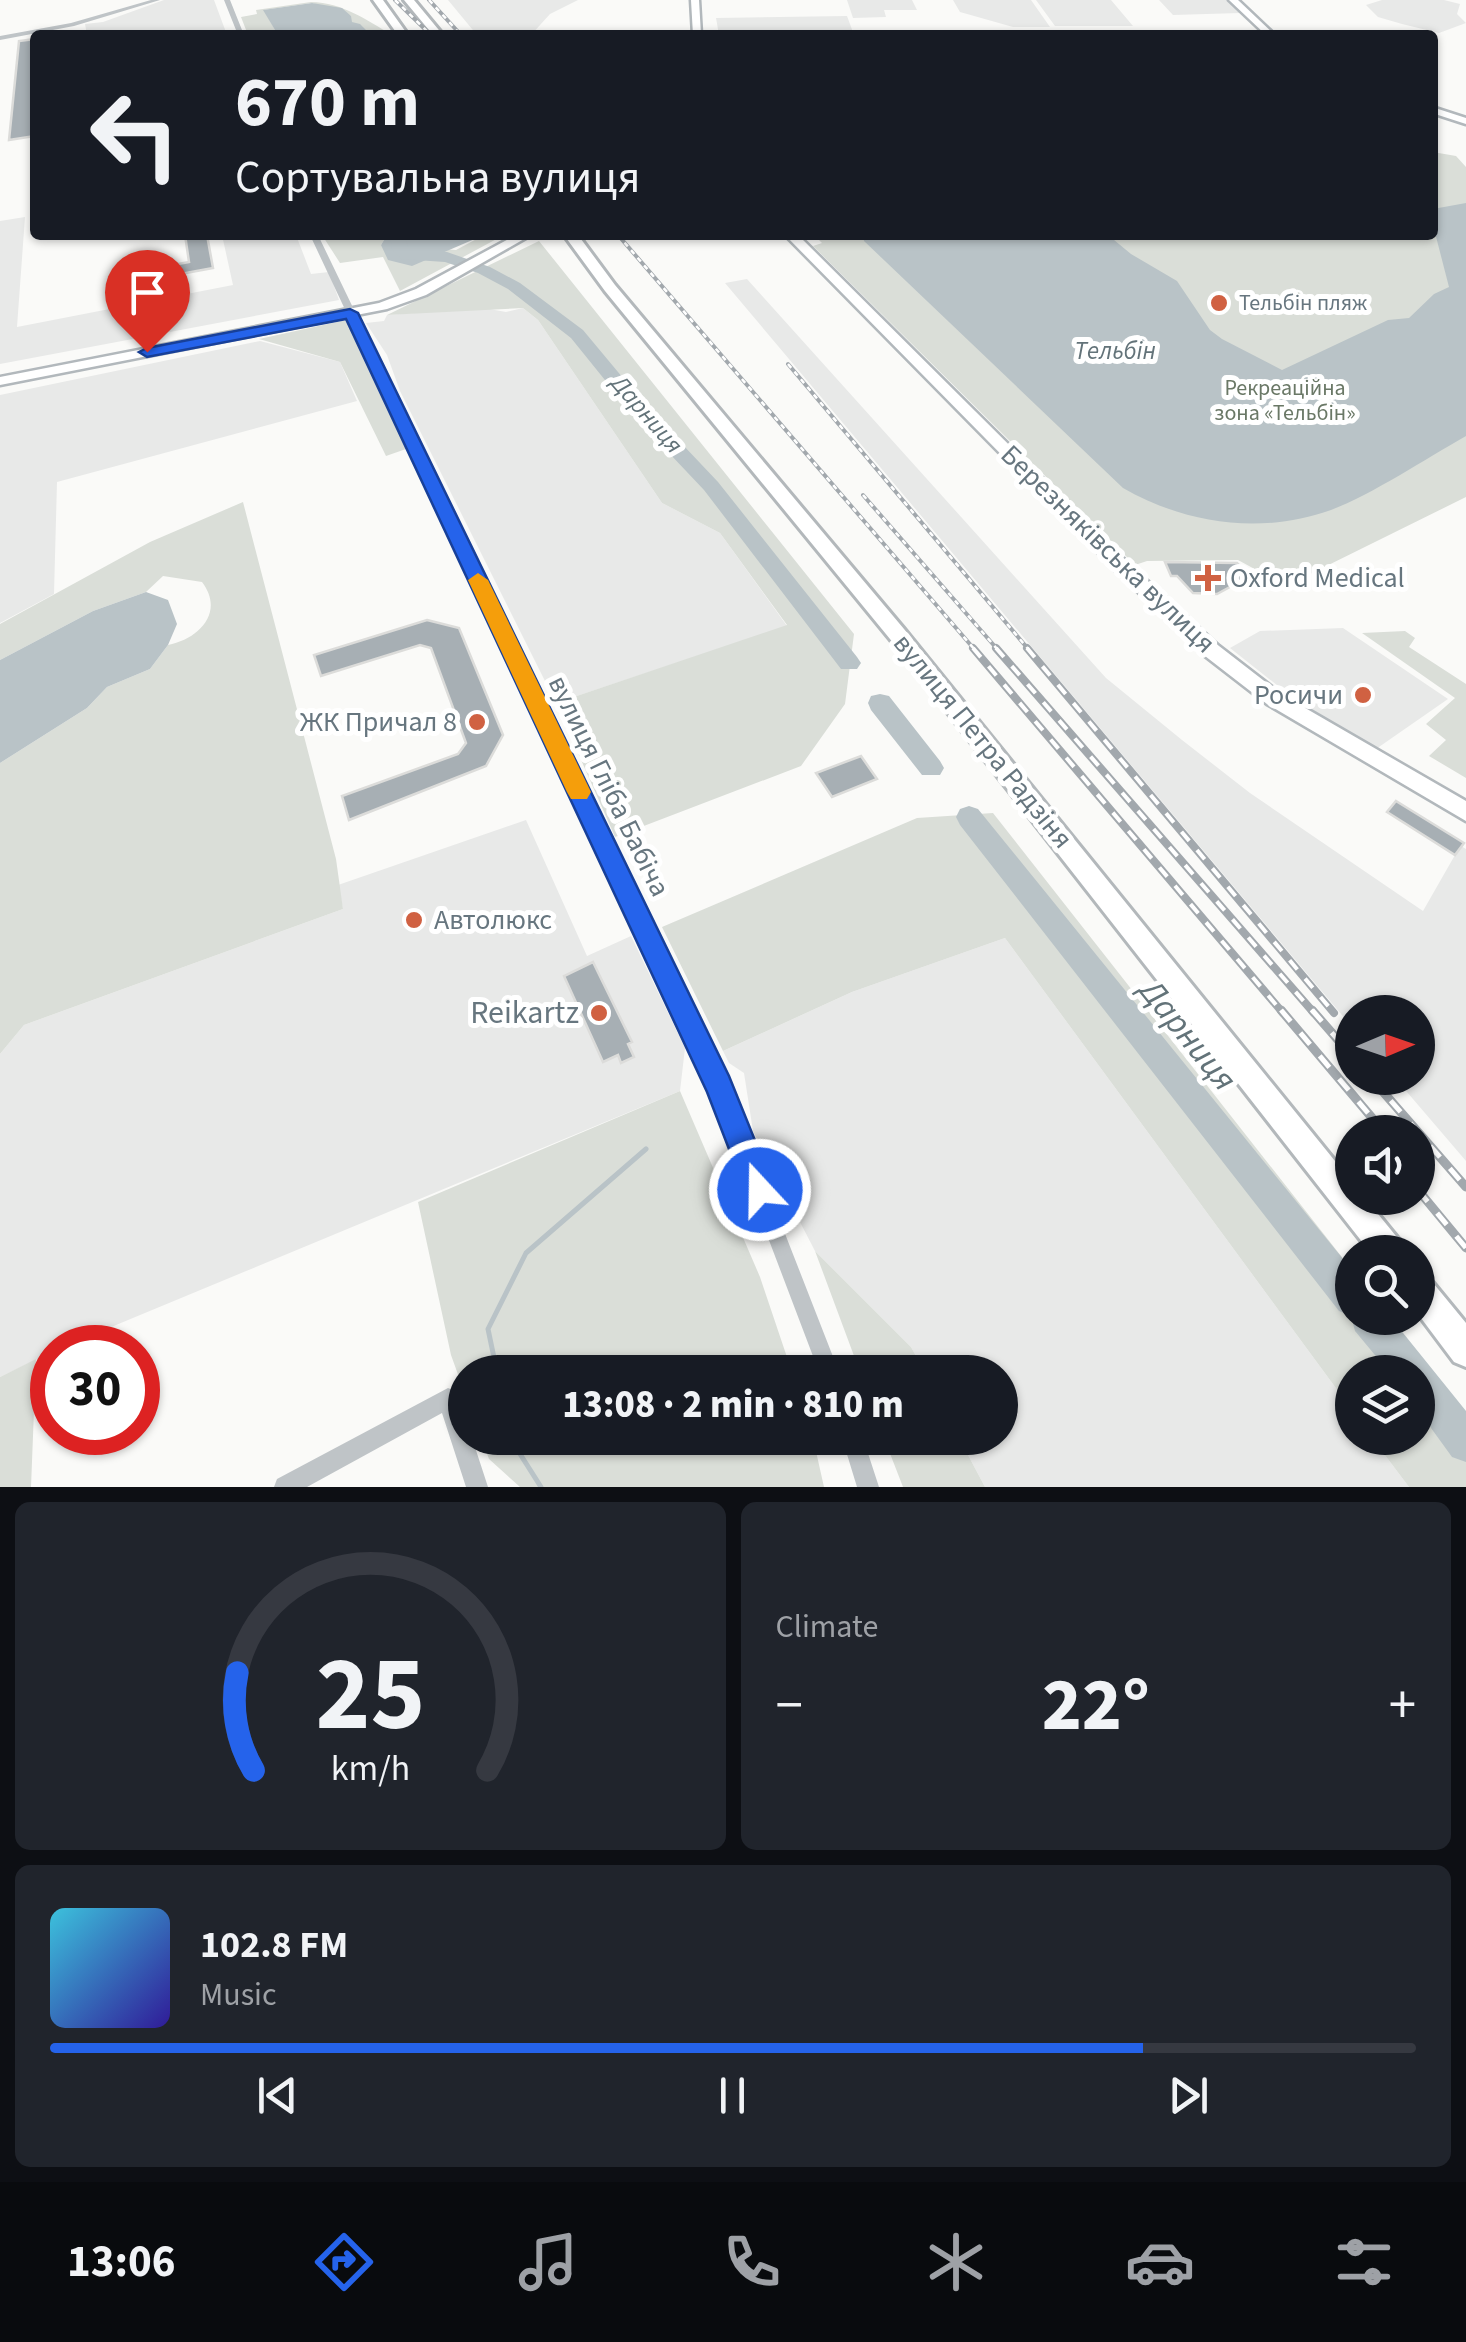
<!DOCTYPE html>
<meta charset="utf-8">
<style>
body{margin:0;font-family:"Source Sans 3",sans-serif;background:#20242c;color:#f1f3f6;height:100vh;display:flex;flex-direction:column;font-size:38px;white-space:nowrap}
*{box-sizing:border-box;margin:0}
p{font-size:32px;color:#9ea1a6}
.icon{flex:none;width:55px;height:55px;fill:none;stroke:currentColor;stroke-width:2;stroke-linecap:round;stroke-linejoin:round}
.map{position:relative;height:1487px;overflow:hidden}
.details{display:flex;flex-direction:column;gap:15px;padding:15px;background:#0d0f14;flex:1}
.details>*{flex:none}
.banner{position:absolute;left:30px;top:30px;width:1408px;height:210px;border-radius:10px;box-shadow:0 2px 8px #0004;background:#171b24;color:#f1f3f6;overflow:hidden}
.needle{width:65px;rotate:88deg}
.controls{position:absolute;left:1335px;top:995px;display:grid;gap:20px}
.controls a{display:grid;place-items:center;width:100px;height:100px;border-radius:50%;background:#171b24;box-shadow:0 2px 8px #0004;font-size:50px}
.speed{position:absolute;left:30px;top:1325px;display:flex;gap:20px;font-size:50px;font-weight:700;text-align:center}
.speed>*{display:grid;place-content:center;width:130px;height:130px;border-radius:50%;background:#171b24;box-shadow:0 2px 8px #0004;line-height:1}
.speed .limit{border:15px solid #d22;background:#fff;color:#111}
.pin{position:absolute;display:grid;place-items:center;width:85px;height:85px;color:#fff;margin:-102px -42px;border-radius:50% 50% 50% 0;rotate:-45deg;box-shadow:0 0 10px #0007}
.pin .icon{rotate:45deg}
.me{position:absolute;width:110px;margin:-55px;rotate:339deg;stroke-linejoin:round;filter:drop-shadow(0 0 8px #0008)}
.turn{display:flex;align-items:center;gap:35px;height:210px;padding:0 40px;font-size:45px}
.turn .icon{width:130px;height:130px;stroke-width:2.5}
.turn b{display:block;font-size:70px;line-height:85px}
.big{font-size:75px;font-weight:800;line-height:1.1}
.details .tile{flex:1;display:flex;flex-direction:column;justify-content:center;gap:15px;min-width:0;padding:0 35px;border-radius:15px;background:#20242c}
.details .dial{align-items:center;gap:0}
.dial svg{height:260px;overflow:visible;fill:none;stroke:#363941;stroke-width:7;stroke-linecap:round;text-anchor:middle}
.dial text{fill:#f1f3f6;stroke:none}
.song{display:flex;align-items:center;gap:30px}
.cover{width:120px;height:120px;border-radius:15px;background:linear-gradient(135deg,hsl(190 70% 55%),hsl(250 70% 35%))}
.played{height:10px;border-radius:5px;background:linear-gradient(90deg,#2563eb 80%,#363941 80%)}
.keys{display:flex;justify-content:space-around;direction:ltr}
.heat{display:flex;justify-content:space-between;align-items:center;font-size:55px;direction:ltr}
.details .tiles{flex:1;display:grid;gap:15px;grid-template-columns:1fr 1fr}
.tile:last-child{grid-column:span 2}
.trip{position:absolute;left:448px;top:1355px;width:570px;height:100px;border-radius:50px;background:#171b24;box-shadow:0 2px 8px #0004;font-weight:800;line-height:100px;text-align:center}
.tabs{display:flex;height:160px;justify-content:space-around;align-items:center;background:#090b0e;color:#9ea1a6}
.tabs .icon{width:70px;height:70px}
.tabs .on{color:#2563eb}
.tabs b{font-size:45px;color:#f1f3f6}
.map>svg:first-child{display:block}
.built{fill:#e8e9e8}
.green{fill:#daded8}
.water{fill:#b9c3c7}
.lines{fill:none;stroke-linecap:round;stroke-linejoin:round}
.stream{stroke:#b9c3c7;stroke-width:5}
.river{fill:#b9c3c7;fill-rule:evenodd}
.building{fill:#a7afb4;stroke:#dcdcda;stroke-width:2.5}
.secondary-casing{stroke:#b2b8bc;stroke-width:5}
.primary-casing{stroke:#b3b8bb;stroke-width:6}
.street{fill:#bfc4c7;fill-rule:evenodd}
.secondary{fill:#fff;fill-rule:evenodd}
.primary{fill:#fff;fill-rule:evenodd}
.rail-far2-casing{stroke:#a2a8ad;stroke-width:4}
.rail-far1-casing{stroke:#a2a8ad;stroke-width:8}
.rail-casing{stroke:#a2a8ad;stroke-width:9}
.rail-far2{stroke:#fff;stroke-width:2.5;stroke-dasharray:5;stroke-linecap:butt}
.rail-far1{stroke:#fff;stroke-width:4;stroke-dasharray:12;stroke-linecap:butt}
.rail{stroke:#fff;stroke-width:5;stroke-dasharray:15;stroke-linecap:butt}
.route{fill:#2563eb;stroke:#184099;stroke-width:2.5}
.slow{fill:#f59e0b}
.poi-dot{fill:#d06142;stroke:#fff;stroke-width:4}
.labels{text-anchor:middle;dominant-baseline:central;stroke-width:10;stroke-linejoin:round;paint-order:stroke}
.far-poi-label{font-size:22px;fill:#67767f;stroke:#fff;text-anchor:start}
.far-park-label{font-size:22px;fill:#6a7866;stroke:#fff}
.far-water-label{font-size:25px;font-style:italic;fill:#637379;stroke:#fff}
.street-label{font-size:28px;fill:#67767f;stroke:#fff}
.poi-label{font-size:28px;fill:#67767f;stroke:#fff;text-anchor:start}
.near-poi-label{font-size:32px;fill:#67767f;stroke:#fff;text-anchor:end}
.near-water-label{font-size:35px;font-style:italic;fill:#637379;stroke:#fff}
</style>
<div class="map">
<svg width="1466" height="1487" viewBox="0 0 1466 1487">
<rect width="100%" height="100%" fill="#fafaf8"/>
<path class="built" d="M 164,0 L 214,0 L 227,35 L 87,35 L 85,24 L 103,22 Z
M 448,0 L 578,0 L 550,14 L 531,35 L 477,35 Z
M 847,0 L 912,0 L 917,10 L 884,10 L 886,17 L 853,18 Z
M 953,0 L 1031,0 L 1050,27 L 1013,27 L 960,12 Z
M 1036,0 L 1111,0 L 1133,26 L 1055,26 Z
M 1159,0 L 1226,0 L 1240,13 L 1173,15 Z
M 1382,0 L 1444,0 L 1460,4 L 1457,14 L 1466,23 L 1439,33 L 1402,24 L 1378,17 L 1366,5 Z
M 847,16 L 854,35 L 719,35 L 716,18 Z
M 25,217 L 17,327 L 233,285 L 222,235 L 296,235 L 311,274 L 329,272 L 339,300 L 0,364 L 0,221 Z
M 747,279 L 1106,678 L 1182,740 L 1250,793 L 1423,911 L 1455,855 L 1461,846 L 1466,849 L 1466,1161 L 1395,1078 L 1418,1078 L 1418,1012 L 1352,1012 L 1352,1027 L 725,283 Z
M 484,308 L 506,312 L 523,308 L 538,320 L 662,503 L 720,533 L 787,626 L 556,703 L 400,391 L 387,355 L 366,323 L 384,321 L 387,315 Z
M 260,341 L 340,362 L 357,401 L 57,482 L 54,594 L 0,623 L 0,395 Z
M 1343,628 L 1448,699 L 1376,749 L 1292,697 L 1230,648 L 1260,631 Z
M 526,820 L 587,956 L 631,936 L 685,1048 L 680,1091 L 63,1347 L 52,1348 L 52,1352 L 0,1377 L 0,1054 L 24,1025 L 343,909 L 338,885 Z
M 1005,938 L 1352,1410 L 1352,1438 L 1372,1438 L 1409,1487 L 985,1487 L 959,1438 L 1000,1438 L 1000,1372 L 925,1372 L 911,1347 L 815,1251 L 753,1131 L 744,1073 L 729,1063 L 723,1051 L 852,992 Z"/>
<path class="green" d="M 311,2 C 343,3 365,19 392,35 L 365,35 L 369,33 L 351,22 L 351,16 L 312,3 L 264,10 L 278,35 L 248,35 L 241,17 L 257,14 L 256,10 Z
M 1433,152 L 1456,156 L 1466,167 L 1466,497 L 1286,586 L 1238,560 L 1147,561 L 1135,565 L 813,246 L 822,243 L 814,235 L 1432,235 Z
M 322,235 L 387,235 L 381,245 L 456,250 L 484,235 L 504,235 L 400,291 L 383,257 L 340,263 Z
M 539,241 L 854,634 L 845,704 L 801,766 L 615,837 L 556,703 L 787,625 L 720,533 L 662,503 L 538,320 L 523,308 L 387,315 Z
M 346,320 L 350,322 L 406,449 L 386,456 L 340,362 L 259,339 Z
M 243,502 L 336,859 L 343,909 L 24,1025 L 0,1054 L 0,763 L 87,708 L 107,687 L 150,669 L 168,645 C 199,639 225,612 202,582 L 163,576 L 146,592 L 93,611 L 0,660 L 0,624 L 150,542 Z
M 1405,631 L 1415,638 L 1409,647 L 1466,684 L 1466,778 L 1429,756 L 1446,740 L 1426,724 L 1455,698 L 1362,633 Z
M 993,813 L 1352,1270 L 1352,1318 L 1390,1318 L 1466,1415 L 1466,1487 L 1409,1487 L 1372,1438 L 1418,1438 L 1418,1372 L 1352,1372 L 1352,1410 L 1005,938 L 852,992 L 723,1051 L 662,927 L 917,818 Z
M 680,1091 L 760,1277 L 792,1372 L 465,1372 L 465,1394 L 451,1355 L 418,1202 Z
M 815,1251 L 911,1347 L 925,1372 L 860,1372 Z
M 36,1359 L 31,1487 L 0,1487 L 0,1377 Z
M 481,1438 L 813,1438 L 824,1487 L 520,1487 L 489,1459 Z
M 884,1438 L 959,1438 L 985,1487 L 903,1487 Z"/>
<path class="water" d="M 312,3 L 342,8 L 351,16 L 352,22 L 360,24 L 369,33 L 278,35 L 263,10 Z
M 1466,203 L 1466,436 C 1425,459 1373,494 1331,510 C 1261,535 1186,524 1123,488 L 864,241 L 863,235 L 1108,235 L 1131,254 L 1177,281 L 1210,330 L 1222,339 L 1282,370 L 1388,320 L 1409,318 L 1434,294 L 1449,287 L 1433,225 L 1433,209 Z
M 387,235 L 484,235 L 412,266 L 388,260 L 381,245 Z
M 146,592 L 168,600 L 177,624 L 168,645 L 150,669 L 107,687 L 87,708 L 0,763 L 0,660 L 93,611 Z"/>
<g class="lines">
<path class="stream" d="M 497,1372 L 488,1329 L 526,1253 L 646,1149
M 510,1438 L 541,1487"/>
<path class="river" d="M 390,235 L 404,235 L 410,252 L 447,252 L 490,267 L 520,283 L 583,330 L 648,408 L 718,482 L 857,657 L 861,663 L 857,669 L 841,669 L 704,490 L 634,416 L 571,338 L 508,289 L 478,273 L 445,262 L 401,259 L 392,249 Z
M 880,694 L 889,696 L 940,761 L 944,768 L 940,775 L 922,775 L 871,710 L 868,703 L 871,696 Z
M 969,806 L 978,809 L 1352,1270 L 1352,1318 L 1391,1318 L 1466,1411 L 1466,1462 L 1452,1457 L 1418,1410 L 1418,1372 L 1389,1372 L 1355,1331 L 1351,1316 L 1339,1311 L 960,825 L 956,817 L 960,809 Z"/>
</g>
<path class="building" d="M 35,39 L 35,136 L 9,140 L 19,41 Z
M 185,235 L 207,235 L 213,268 L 148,280 L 146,270 L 189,262 Z
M 1165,562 L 1237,563 L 1250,576 L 1217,594 L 1193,593 L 1177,576 L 1171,576 Z
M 427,620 L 459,628 L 503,735 L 486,766 L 349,820 L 342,796 L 458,754 L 466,743 L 431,648 L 420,645 L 321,676 L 314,655 Z
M 861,756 L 877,779 L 832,797 L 816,773 Z
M 1396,801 L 1464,843 L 1455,855 L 1387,812 Z
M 593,962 L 632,1042 L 628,1044 L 634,1057 L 621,1063 L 618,1055 L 603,1062 L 564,976 Z"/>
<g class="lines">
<defs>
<path id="secondary" d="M 691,0 L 699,0 L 701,35 L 693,35 Z
M 1229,0 L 1238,0 L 1275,35 L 1266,35 Z
M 1432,107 L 1466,118 L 1466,124 L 1432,113 Z
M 516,235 L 531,235 L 426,295 L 387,309 L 0,385 L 0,377 L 379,303 L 416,289 Z
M 785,235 L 798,235 L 1128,563 L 1219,646 L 1281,694 L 1466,801 L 1466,821 L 1267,704 L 1205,656 L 1116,571 Z"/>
<path id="primary" d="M 373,0 L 383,0 L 408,35 L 398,35 Z
M 404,0 L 414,0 L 443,35 L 433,35 Z
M 564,235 L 578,235 L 615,285 L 904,629 L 1352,1182 L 1352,1198 L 1365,1198 L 1400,1241 L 1405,1252 L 1370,1252 L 890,639 L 605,291 Z
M 1418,1273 L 1429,1278 L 1466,1323 L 1466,1367 L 1454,1362 L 1418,1314 Z"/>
</defs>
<use href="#secondary" class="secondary-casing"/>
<use href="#primary" class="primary-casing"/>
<path class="street" d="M 151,0 L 160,0 L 74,26 L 0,40 L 0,36 L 71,23 Z
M 224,0 L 230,0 L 244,35 L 238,35 Z
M 310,235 L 318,235 L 725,1080 L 839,1372 L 819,1372 L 712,1090 Z
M 448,1388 L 455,1391 C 462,1407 465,1420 465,1438 L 472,1438 L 488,1487 L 466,1487 L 442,1413 L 307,1487 L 274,1487 L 277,1479 Z
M 842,1438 L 863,1438 L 879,1487 L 857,1487 Z"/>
<use href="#secondary" class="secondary"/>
<use href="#primary" class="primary"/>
<defs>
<path id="rail-far2" d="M 395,0 L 431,35
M 429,0 L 461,35
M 618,235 L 975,650
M 788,364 L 1029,650
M 863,495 L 998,650"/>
<path id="rail-far1" d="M 973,648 L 1283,1013
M 996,648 L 1314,1013
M 1027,648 L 1334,1013"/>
<path id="rail" d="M 1281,1010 L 1384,1132
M 1312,1010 L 1352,1056
M 1371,1078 L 1466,1187
M 1418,1190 L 1466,1248"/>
</defs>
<use href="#rail-far2" class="rail-far2-casing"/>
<use href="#rail-far1" class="rail-far1-casing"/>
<use href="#rail" class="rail-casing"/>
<use href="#rail-far2" class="rail-far2"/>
<use href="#rail-far1" class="rail-far1"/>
<use href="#rail" class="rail"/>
</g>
<path class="route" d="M 350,309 L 358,313 L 729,1076 L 775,1190 L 770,1201 L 760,1205 L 749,1201 L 707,1092 L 346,319 L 147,357 L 139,352 L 147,348 Z"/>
<path class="slow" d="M 478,573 L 488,580 L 591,792 L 587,799 L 571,799 L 567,792 L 468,580 Z"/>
<g class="poi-dot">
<circle cx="1219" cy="303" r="10"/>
<path d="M1203 563h10v10h10v10h-10v10h-10v-10h-10v-10h10z"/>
<circle cx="1363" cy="695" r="10"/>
<circle cx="477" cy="722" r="10"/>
<circle cx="414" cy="920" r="10"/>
<circle cx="599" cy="1013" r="10"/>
</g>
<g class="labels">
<g class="far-poi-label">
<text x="1239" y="303">Тельбін пляж</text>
</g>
<g class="far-park-label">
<text x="1285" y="388">Рекреаційна<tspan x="1285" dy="25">зона «Тельбін»</tspan></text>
</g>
<g class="far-water-label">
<text x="1115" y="351">Тельбін</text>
<text transform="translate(647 414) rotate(49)">Дарниця</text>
</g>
<g class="street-label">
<text transform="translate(1108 549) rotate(44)">Березняківська вулиця</text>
<text transform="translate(983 741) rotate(51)">вулиця Петра Радзіня</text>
<text transform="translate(609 786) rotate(64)">вулиця Гліба Бабіча</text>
</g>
<g class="poi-label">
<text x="1230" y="578">Oxford Medical</text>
<text x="1343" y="695" text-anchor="end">Росичи</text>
<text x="457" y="722" text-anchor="end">ЖК Причал 8</text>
<text x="434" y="920">Автолюкс</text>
</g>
<g class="near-poi-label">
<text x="579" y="1013">Reikartz</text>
</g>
<g class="near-water-label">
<text transform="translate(1188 1035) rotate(51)">Дарниця</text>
</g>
</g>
</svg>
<div class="controls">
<a><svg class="needle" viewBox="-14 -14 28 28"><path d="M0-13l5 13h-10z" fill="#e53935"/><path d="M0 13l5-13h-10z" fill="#9ea1a6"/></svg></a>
<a><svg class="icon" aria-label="sound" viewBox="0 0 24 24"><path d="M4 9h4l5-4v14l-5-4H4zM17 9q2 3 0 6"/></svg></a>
<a><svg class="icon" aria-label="search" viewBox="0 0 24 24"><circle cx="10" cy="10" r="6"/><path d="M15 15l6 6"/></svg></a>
<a><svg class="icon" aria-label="layers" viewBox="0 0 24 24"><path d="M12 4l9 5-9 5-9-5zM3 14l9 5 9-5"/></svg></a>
</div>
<div class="speed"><div class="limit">30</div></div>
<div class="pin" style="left:147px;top:352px;background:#d93025"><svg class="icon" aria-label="arrive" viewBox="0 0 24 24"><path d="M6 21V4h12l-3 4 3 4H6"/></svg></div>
<svg class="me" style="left:760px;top:1190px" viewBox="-20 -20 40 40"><circle r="17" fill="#2563eb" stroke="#fff" stroke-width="3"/><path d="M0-11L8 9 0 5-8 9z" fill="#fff"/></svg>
<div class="trip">13:08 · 2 min · 810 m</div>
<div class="banner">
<div class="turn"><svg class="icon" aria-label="left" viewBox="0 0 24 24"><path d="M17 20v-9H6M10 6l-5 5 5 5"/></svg><div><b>670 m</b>Сортувальна вулиця</div></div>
</div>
</div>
<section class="details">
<div class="tiles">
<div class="tile dial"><svg viewBox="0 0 100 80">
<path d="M14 69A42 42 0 1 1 86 69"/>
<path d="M14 69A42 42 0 0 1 9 39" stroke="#2563eb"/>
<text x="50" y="56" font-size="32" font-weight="700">25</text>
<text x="50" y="72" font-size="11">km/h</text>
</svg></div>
<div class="tile"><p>Climate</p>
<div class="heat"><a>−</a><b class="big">22°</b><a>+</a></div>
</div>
<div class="tile">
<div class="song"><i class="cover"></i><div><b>102.8 FM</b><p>Music</p></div></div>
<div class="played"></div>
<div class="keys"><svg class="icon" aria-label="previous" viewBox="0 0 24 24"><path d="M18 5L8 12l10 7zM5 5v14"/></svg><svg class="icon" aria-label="pause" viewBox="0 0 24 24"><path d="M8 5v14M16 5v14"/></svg><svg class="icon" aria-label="next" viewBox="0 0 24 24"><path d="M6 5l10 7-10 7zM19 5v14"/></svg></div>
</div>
</div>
</section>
<nav class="tabs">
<b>13:06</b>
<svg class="icon on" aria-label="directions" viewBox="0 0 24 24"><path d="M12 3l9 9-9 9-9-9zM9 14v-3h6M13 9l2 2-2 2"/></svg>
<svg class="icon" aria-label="music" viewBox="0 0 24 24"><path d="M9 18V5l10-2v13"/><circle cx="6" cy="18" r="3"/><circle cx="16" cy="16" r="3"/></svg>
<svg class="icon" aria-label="phone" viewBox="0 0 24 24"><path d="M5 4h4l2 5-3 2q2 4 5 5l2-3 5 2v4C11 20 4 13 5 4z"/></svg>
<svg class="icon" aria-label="climate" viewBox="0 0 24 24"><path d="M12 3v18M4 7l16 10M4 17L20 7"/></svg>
<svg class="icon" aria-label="car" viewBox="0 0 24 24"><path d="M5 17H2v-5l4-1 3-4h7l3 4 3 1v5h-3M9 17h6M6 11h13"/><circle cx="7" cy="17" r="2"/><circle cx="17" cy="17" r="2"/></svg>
<svg class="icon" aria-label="filters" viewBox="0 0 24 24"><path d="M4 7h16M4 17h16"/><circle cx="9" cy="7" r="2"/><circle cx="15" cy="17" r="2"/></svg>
</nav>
